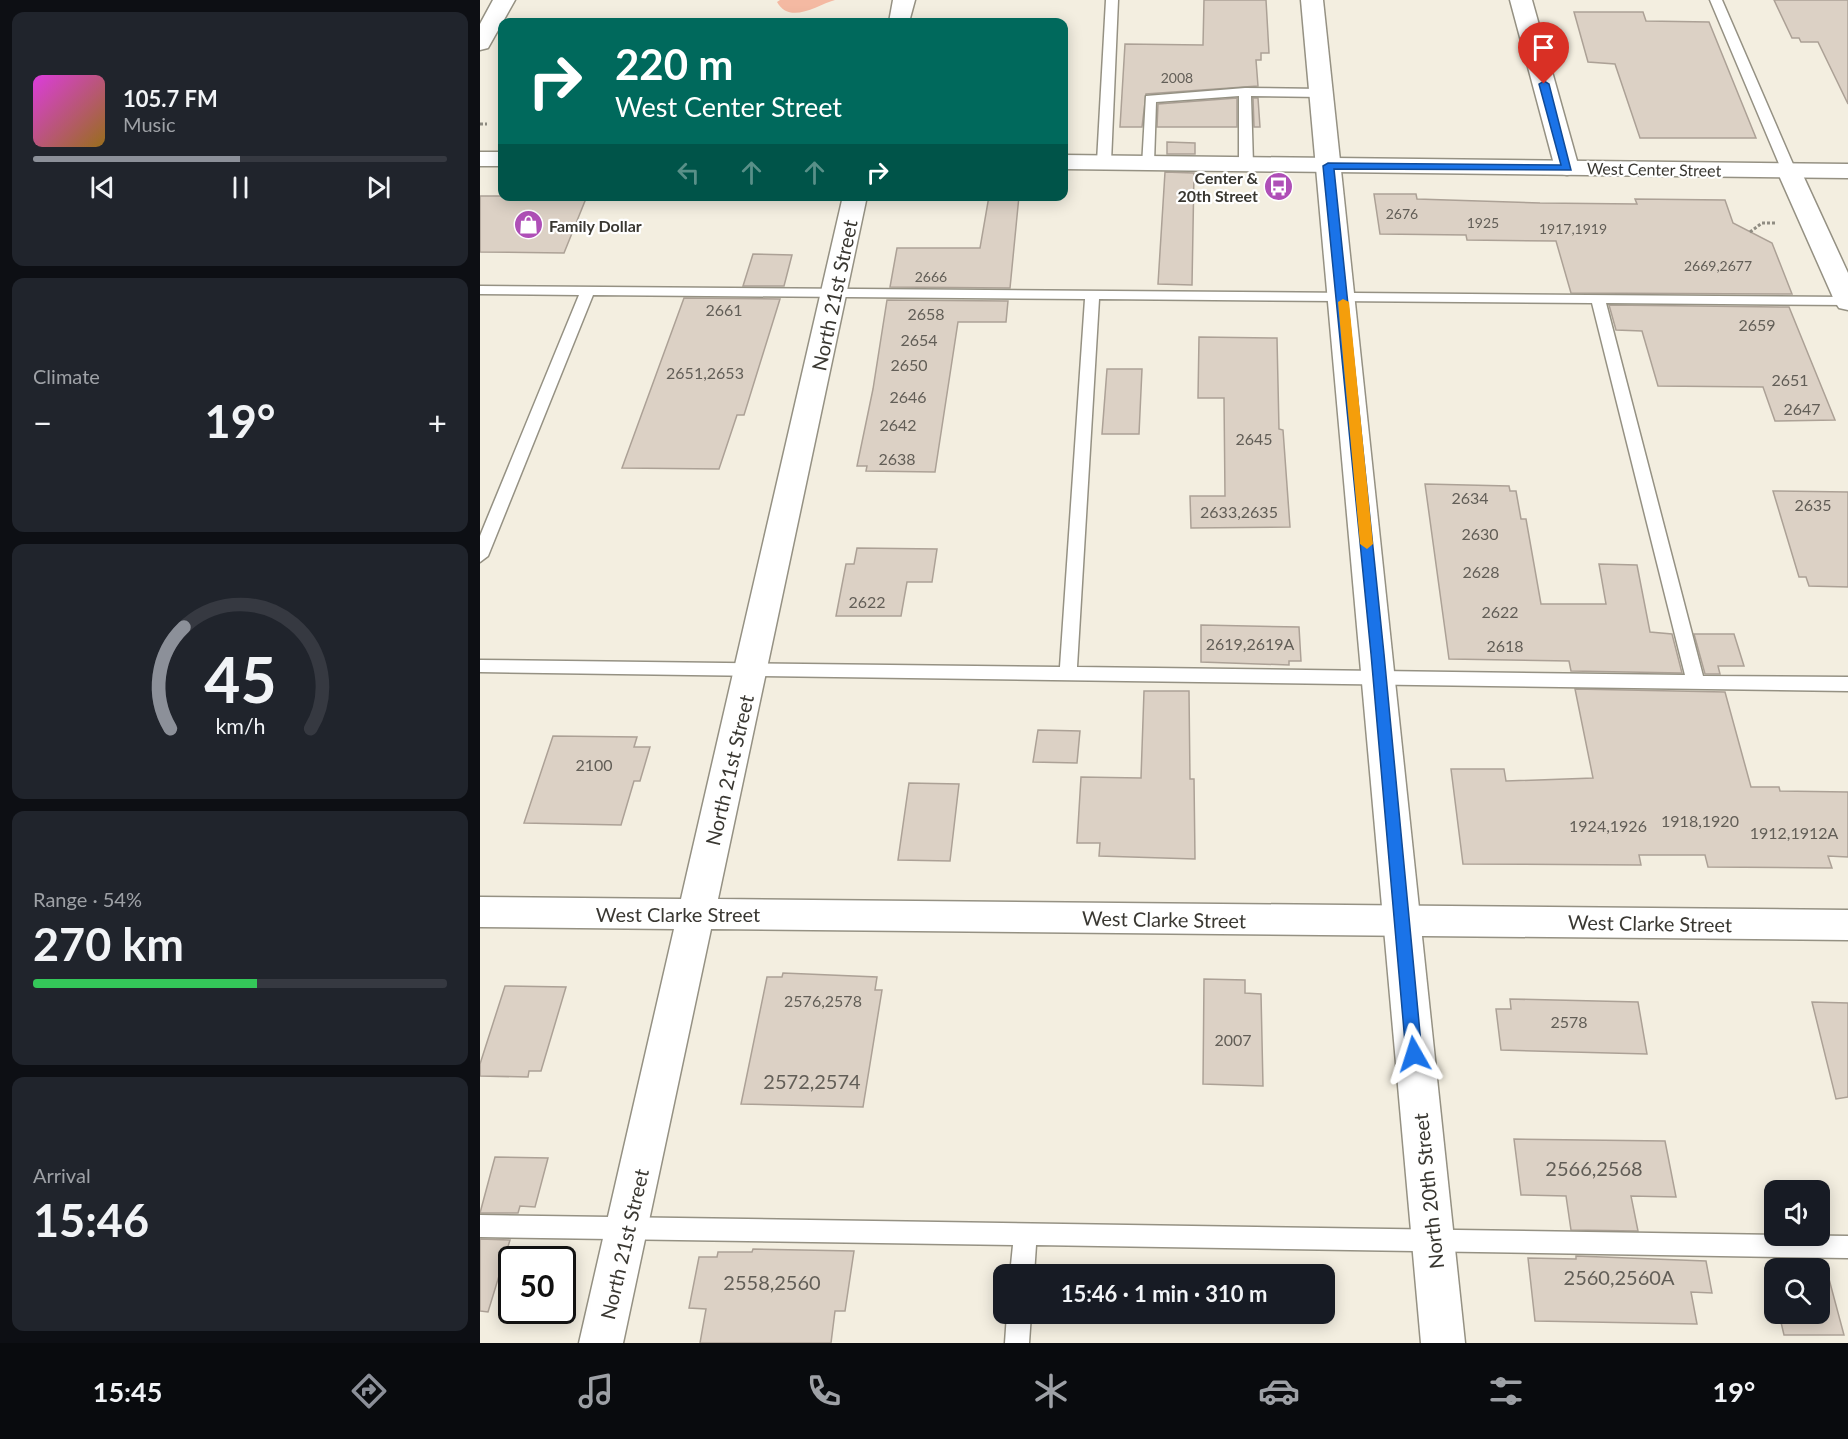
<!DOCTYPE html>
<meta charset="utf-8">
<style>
body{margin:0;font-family:Lato,sans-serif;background:#20242c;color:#f1f3f6;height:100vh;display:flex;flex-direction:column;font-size:22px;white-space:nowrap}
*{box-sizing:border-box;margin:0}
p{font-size:20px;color:#9ea1a6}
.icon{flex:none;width:33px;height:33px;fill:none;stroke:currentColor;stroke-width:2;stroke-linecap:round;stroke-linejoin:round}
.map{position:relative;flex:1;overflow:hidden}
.panel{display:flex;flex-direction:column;gap:12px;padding:12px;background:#0d0f14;width:480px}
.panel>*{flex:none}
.hud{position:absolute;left:18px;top:18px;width:570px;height:183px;border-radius:12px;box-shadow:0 3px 15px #0003;background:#00695c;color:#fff;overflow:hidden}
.fabs{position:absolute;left:1284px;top:1180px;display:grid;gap:12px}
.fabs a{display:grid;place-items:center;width:66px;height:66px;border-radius:12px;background:#171b24;box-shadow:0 3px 15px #0003;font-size:30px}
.speed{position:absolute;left:18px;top:1246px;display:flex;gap:12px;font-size:30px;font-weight:700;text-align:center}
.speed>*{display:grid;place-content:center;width:78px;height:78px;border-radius:50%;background:#171b24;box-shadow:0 3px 15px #0003;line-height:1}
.speed .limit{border:3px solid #111;border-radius:9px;background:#fff;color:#111}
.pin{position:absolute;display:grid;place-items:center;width:51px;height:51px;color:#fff;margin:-62px -26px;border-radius:50% 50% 50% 0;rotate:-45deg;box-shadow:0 0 6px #0007}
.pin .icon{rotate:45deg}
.me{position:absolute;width:66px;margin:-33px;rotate:354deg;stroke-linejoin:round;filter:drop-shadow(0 0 4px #0008)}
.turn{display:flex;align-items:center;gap:21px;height:126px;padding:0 18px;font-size:27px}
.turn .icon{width:78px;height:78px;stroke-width:2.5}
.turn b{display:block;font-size:42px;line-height:51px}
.lanes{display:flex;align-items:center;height:57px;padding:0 18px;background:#0003;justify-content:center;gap:30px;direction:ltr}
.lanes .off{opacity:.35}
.big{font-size:45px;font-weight:700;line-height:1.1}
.panel .card{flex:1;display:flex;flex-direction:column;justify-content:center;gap:9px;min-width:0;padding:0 21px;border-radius:12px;background:#20242c}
.panel .dial{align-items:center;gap:0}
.dial svg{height:156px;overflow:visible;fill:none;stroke:#363941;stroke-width:7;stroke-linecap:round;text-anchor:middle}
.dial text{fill:#f1f3f6;stroke:none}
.song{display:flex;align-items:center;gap:18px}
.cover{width:72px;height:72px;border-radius:9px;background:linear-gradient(135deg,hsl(300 70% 55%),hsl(40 70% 35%))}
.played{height:6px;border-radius:3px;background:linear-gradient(90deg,#8c9099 50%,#363941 50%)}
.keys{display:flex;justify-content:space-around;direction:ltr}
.heat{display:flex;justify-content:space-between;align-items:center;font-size:33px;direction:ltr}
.charge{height:9px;border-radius:4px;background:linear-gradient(90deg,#34c759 54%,#363941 0)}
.trip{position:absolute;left:513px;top:1264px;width:342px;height:60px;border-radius:12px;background:#171b24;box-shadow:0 3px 15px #0003;font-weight:700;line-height:60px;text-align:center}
.tab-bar{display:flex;height:96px;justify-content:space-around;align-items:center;background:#090b0e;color:#9ea1a6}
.tab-bar .icon{width:42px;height:42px}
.tab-bar .selected{color:#8c9099}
.tab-bar b{font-size:27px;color:#f1f3f6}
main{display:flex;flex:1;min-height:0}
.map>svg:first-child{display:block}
.green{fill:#f4b9a2}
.building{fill:#dcd1c5;stroke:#aca196;stroke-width:1.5}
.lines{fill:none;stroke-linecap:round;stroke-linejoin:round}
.service-casing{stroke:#959183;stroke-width:3}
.minor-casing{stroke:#959183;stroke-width:3}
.tertiary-casing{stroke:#959183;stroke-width:3}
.secondary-casing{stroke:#959183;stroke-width:3}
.path{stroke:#8f8c82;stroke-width:3;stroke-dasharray:3 2;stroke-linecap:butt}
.service{fill:#fff;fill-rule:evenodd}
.minor{fill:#fff;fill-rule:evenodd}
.tertiary{fill:#fff;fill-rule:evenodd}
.secondary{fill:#fff;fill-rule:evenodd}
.route{fill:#1a73e8;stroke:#114b97;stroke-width:1.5}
.slow{fill:#f59e0b}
.labels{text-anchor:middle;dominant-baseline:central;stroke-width:4.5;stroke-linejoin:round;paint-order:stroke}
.far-number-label{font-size:14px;fill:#625e57}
.far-street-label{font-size:16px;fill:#3a3832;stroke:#fff}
.far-poi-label{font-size:16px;font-weight:bold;fill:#3a3832;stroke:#fff;text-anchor:end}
.number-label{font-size:16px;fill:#625e57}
.street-label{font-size:20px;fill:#3a3832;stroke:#fff}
.near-number-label{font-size:20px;fill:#625e57}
</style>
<main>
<section class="panel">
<div class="card">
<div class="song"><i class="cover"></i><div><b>105.7 FM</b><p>Music</p></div></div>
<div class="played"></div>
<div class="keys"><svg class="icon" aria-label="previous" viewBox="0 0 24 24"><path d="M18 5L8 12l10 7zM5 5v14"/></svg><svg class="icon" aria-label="pause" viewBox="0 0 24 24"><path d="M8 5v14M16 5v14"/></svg><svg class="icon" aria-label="next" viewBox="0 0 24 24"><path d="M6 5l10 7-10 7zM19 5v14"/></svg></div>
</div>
<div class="card"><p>Climate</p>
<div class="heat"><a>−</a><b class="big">19°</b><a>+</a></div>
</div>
<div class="card dial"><svg viewBox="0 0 100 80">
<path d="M14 69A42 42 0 1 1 86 69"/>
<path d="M14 69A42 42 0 0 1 21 17" stroke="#8c9099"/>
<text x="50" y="56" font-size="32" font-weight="700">45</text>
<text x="50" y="72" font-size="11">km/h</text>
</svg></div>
<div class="card"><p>Range · 54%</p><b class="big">270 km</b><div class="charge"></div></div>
<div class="card"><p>Arrival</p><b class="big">15:46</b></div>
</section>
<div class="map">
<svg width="1368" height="1343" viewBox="0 0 1368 1343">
<rect width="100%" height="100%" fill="#f3eee0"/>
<path class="green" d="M 300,0 L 355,0 C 337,5 310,25 297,2 Z"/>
<path class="building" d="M 724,0 L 786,0 L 789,53 L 781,53 L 781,60 L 776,60 L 778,86 L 666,94 L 662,127 L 640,127 L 645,44 L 723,45 Z
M 1294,0 L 1368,0 L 1368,104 L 1338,42 L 1321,42 L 1319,38 L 1312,38 Z
M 1094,12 L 1163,12 L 1166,21 L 1229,22 L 1276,138 L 1160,138 L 1135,64 L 1108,62 Z
M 757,98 L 757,127 L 677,127 L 678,104 Z
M 773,98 L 778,98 L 780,127 L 774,127 Z
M 687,142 L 715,143 L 715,154 L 687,154 Z
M 685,172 L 714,173 L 712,285 L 678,284 Z
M 894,194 L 936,194 L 937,199 L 1060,203 L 1157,204 L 1155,199 L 1245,200 L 1253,223 L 1292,243 L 1312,294 L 1091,293 L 1076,241 L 987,240 L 986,235 L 900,234 Z
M 0,196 L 107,196 L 84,253 L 0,252 Z
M 509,196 L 539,196 L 530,288 L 410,287 L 417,248 L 500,248 Z
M 273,254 L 312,255 L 304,286 L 263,286 Z
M 204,298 L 300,299 L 264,415 L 257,415 L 239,469 L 142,468 Z
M 407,300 L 528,301 L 526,322 L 478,322 L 455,472 L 386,471 L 387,466 L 377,466 L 393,389 Z
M 1129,305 L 1309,307 L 1355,420 L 1295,421 L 1283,387 L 1178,386 L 1162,331 L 1136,330 Z
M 719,337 L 797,338 L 799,429 L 803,430 L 810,527 L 711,528 L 710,496 L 745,496 L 744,398 L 718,398 Z
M 627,369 L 662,369 L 659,434 L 622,434 Z
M 945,484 L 1029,486 L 1030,491 L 1036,491 L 1041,519 L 1046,519 L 1061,604 L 1126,604 L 1119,564 L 1157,565 L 1170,632 L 1192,634 L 1202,673 L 1091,671 L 1089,661 L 969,659 Z
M 1293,491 L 1368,492 L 1368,587 L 1329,586 L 1326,577 L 1319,577 Z
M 377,548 L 457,549 L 452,582 L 427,582 L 421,616 L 356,616 L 366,564 L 374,564 Z
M 721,625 L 819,627 L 821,661 L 809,661 L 809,665 L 721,662 Z
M 1214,634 L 1254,634 L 1264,666 L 1238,666 L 1240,674 L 1225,674 Z
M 1095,689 L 1245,692 L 1271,787 L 1299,787 L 1300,791 L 1368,792 L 1368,857 L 1348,856 L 1352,868 L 1228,867 L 1225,855 L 1159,855 L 1161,865 L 983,864 L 971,769 L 1024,769 L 1026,781 L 1113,778 Z
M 664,691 L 709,691 L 710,779 L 714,779 L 715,859 L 619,856 L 620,843 L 597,843 L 601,777 L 661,778 Z
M 558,730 L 600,731 L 597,763 L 553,762 Z
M 73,736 L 157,737 L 154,747 L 170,747 L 160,781 L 154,781 L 141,825 L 44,823 Z
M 429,783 L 479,784 L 470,861 L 418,860 Z
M 303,973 L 397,977 L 395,990 L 402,990 L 383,1107 L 261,1104 L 287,977 L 302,977 Z
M 724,979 L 765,980 L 765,993 L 781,994 L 783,1086 L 723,1084 Z
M 25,986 L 86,987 L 61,1071 L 49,1071 L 48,1077 L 0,1076 L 0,1064 Z
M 1030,999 L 1158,1002 L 1167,1054 L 1021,1050 L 1016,1009 L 1031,1009 Z
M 1332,1002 L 1368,1003 L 1368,1097 L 1356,1099 Z
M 1034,1139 L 1185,1141 L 1196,1197 L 1151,1196 L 1158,1231 L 1091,1230 L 1086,1196 L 1041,1195 Z
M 15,1157 L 68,1158 L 55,1207 L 40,1206 L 38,1213 L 0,1213 Z
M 0,1239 L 30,1240 L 8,1312 L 0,1311 Z
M 273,1249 L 374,1251 L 365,1311 L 355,1311 L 351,1343 L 220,1343 L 226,1309 L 209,1308 L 219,1257 L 237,1257 L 238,1252 L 272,1252 Z
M 1096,1256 L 1226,1261 L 1232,1293 L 1211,1292 L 1217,1324 L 1055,1321 L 1048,1258 L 1096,1259 Z
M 1340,1279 L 1349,1279 L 1364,1335 L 1304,1335 L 1299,1314 L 1340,1314 Z"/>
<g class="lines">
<defs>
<path id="service" d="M 626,0 L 638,0 L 631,162 L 624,166 L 617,162 Z
M 1230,0 L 1242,0 L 1316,171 L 1314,174 L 1309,175 L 1302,171 Z
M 765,88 L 841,89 L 847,93 L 841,97 L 771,96 L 773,165 L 766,169 L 759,165 L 759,96 L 676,102 L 674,163 L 672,166 L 662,166 L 666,96 Z
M 0,286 L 1368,297 L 1368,305 L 1126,303 L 1223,676 L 1368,677 L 1368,691 L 0,672 L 0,660 L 580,667 L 605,299 L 113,295 L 8,556 L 0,562 L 0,536 L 99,295 L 0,294 ZM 619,299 L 1112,303 L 1205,675 L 597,667 Z
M 0,1215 L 1368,1236 L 1368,1258 L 556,1245 L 554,1275 L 530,1275 L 533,1245 L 0,1237 Z
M 527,1314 L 551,1314 L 549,1343 L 525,1343 Z"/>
<path id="minor" d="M 13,0 L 35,0 L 8,48 L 0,50 L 0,24 Z
M 413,0 L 435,0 L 429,22 L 409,22 Z
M 1030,0 L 1052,0 L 1099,168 L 1096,173 L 1087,175 L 1078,173 L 1075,168 Z
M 1309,164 L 1318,166 L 1321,171 L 1368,273 L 1368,310 L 1359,308 L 1355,302 L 1297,171 L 1300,166 Z
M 363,196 L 387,196 L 238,899 L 1368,910 L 1368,940 L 231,929 L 143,1343 L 99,1343 L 194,929 L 0,927 L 0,897 L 201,899 Z"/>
<path id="tertiary" d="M 0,152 L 22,152 L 22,166 L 0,166 Z
M 584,155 L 1368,164 L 1368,178 L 584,169 Z"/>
<path id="secondary" d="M 821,0 L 843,0 L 985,1343 L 941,1343 Z"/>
</defs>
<use href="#service" class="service-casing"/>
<use href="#minor" class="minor-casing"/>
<use href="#tertiary" class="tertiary-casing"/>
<use href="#secondary" class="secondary-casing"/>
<path class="path" d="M 0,124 L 7,124
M 1270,232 L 1282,223 L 1297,223"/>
<use href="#service" class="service"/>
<use href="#minor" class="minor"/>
<use href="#tertiary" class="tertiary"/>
<use href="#secondary" class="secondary"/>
</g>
<path class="route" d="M 1064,81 L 1069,84 L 1091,170 L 854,169 L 904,654 L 942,1054 L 940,1059 L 928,1059 L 926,1054 L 891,654 L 843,166 L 848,163 L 1081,165 L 1059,84 Z"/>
<path class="slow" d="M 863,299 L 869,302 L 893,544 L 887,549 L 880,544 L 858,302 Z"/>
<defs>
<symbol id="bus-disc" viewBox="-11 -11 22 22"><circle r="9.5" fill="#af4fb7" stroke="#fff"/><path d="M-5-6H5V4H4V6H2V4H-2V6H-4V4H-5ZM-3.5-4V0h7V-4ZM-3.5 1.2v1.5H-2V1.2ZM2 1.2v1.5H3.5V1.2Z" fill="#fff"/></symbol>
<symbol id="shop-disc" viewBox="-11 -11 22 22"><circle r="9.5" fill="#af4fb7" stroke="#fff"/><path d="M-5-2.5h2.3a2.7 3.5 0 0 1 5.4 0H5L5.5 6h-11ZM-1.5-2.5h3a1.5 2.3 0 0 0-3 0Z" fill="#fff"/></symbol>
</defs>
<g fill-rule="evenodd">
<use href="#bus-disc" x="782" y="170" width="33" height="33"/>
<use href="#shop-disc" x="32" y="208" width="33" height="33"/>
</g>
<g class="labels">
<g class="far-number-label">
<text x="697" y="77">2008</text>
<text x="922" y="213">2676</text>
<text x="1003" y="222">1925</text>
<text x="1093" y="228">1917,1919</text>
<text x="1238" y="265">2669,2677</text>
<text x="451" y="276">2666</text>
</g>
<g class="far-street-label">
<text transform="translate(1174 169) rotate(1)">West Center Street</text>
</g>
<g class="far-poi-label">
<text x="778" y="177">Center &amp;<tspan x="778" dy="18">20th Street</tspan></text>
<text x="69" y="225" text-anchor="start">Family Dollar</text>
</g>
<g class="number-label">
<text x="244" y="309">2661</text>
<text x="446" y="313">2658</text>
<text x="1277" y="324">2659</text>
<text x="439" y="339">2654</text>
<text x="429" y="364">2650</text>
<text x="225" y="372">2651,2653</text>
<text x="1310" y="379">2651</text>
<text x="428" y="396">2646</text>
<text x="1322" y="408">2647</text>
<text x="418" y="424">2642</text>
<text x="774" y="438">2645</text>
<text x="417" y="458">2638</text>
<text x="990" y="497">2634</text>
<text x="1333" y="504">2635</text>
<text x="759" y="511">2633,2635</text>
<text x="1000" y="533">2630</text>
<text x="1001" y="571">2628</text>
<text x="387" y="601">2622</text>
<text x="1020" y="611">2622</text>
<text x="770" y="643">2619,2619A</text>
<text x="1025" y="645">2618</text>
<text x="114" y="764">2100</text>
<text x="1220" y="820">1918,1920</text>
<text x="1128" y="825">1924,1926</text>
<text x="1314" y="832">1912,1912A</text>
<text x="343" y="1000">2576,2578</text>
<text x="1089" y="1021">2578</text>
<text x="753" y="1039">2007</text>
</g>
<g class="street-label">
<text transform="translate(354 295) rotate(-78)">North 21st Street</text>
<text transform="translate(249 770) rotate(-77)">North 21st Street</text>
<text x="198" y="914">West Clarke Street</text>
<text transform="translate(684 919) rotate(1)">West Clarke Street</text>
<text transform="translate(1170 923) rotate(1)">West Clarke Street</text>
<text transform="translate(948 1191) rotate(-96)">North 20th Street</text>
<text transform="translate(144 1244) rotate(-77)">North 21st Street</text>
</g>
<g class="near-number-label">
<text x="332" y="1081">2572,2574</text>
<text x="1114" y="1168">2566,2568</text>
<text x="1139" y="1277">2560,2560A</text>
<text x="292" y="1282">2558,2560</text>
</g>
</g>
</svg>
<div class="fabs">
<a><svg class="icon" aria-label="sound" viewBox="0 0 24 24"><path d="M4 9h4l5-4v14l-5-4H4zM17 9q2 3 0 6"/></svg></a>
<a><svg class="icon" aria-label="search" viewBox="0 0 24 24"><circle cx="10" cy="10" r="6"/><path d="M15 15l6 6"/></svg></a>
</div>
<div class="speed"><div class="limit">50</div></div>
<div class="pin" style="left:1064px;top:84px;background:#d93025"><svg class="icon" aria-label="arrive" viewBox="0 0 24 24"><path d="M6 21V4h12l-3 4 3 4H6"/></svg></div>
<svg class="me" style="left:934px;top:1054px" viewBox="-20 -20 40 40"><path d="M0-17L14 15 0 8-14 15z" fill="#1a73e8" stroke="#fff" stroke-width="4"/></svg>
<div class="trip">15:46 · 1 min · 310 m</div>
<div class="hud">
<div class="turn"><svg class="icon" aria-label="right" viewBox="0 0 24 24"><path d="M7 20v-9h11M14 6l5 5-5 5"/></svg><div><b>220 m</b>West Center Street</div></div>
<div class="lanes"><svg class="icon off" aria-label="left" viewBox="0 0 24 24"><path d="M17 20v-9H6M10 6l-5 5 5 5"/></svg><svg class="icon off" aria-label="ahead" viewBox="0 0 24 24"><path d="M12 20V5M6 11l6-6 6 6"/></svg><svg class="icon off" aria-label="ahead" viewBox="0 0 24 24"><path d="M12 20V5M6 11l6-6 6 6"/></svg><svg class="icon" aria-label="right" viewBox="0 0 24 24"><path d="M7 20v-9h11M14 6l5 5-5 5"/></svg></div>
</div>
</div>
</main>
<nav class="tab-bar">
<b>15:45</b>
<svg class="icon selected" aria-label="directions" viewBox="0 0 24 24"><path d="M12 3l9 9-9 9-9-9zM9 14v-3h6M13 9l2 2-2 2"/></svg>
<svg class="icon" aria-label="music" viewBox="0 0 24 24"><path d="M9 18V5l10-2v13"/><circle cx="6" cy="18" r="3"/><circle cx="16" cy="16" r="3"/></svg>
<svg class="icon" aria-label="phone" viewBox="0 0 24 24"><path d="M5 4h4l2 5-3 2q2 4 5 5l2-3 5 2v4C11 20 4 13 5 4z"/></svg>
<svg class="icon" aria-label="climate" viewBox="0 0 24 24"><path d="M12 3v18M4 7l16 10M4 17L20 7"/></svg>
<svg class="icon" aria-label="car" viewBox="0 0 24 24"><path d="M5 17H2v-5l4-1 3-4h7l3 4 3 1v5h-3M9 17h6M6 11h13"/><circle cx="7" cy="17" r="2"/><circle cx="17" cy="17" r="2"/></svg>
<svg class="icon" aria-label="filters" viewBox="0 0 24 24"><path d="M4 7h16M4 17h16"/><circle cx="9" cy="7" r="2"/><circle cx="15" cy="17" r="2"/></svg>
<b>19°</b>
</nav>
